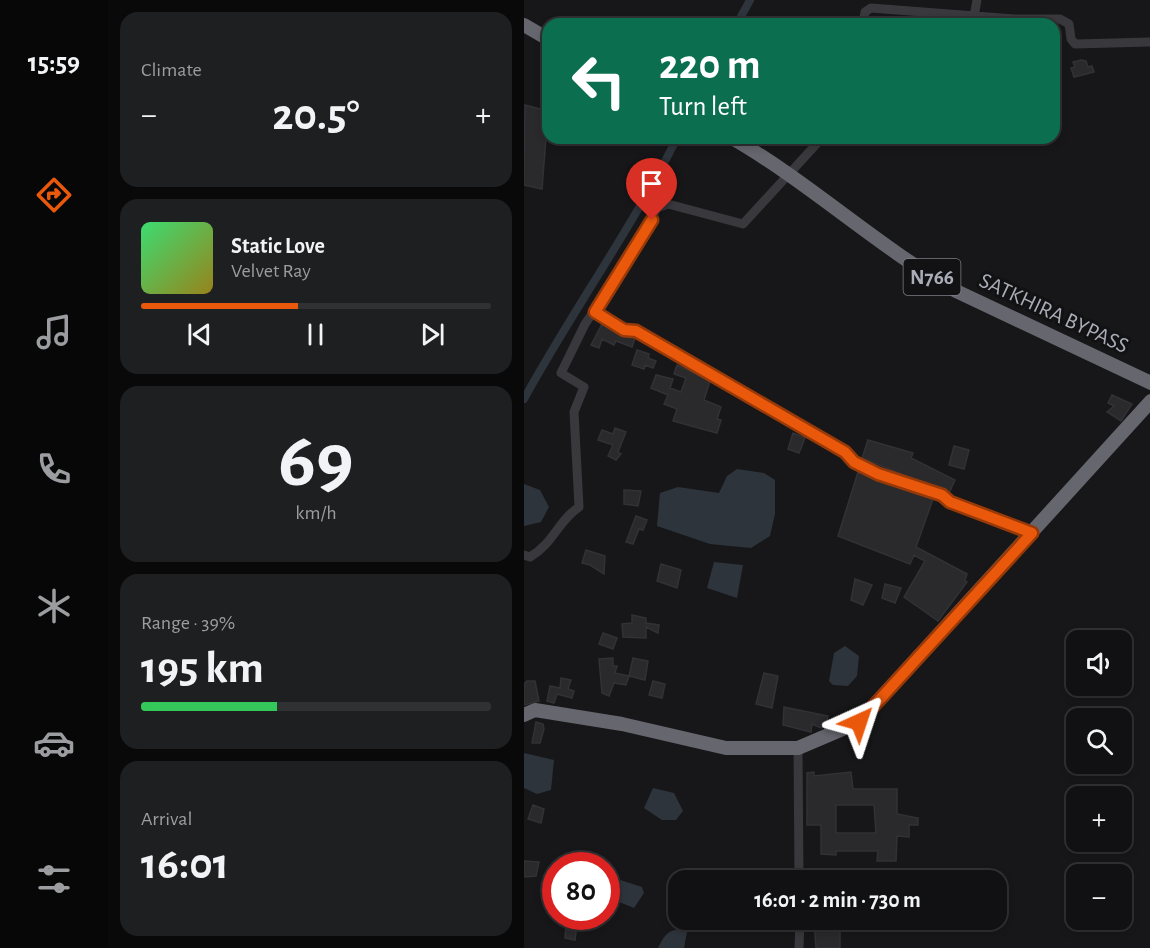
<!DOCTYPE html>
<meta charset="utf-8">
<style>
body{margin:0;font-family:"Alegreya Sans",sans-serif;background:#1e1f21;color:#f1f3f6;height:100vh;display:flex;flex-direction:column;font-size:22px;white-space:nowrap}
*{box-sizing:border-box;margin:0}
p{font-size:20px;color:#9c9da0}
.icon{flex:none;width:33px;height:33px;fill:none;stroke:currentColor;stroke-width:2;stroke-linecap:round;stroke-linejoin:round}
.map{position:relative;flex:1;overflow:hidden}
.sheet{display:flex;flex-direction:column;gap:12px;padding:12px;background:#09090a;width:416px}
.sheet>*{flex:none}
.top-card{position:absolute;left:18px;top:18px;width:518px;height:126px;border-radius:18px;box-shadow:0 3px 9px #0003,0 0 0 2px #303133;background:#0b6e4f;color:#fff;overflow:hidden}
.controls{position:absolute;left:542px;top:630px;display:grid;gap:12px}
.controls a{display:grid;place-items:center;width:66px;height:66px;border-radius:12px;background:#111113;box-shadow:0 3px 9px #0003,0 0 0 2px #303133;font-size:30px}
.speed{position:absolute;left:18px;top:852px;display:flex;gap:12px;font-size:30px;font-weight:700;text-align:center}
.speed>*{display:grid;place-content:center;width:78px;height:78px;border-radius:50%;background:#111113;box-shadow:0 3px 9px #0003,0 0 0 2px #303133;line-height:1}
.speed .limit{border:9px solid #d22;background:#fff;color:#111}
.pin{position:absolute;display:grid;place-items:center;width:51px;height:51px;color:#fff;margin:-62px -26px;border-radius:50% 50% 50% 0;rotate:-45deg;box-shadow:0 0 6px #0007}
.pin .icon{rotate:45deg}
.me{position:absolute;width:66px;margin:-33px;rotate:42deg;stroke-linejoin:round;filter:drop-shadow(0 0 4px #0008)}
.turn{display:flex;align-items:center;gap:21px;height:126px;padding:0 18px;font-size:27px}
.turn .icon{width:78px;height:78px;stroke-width:2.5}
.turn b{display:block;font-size:42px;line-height:51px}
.big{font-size:45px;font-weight:700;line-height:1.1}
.sheet .widget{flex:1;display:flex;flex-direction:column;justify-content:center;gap:9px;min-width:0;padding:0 21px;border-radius:18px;background:#1e1f21}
.sheet .dial{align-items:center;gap:0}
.dial b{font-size:78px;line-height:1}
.song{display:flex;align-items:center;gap:18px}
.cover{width:72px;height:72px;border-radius:9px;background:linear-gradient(135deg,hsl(140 70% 55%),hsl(50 70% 35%))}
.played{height:6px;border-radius:3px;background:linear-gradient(90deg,#ea580c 45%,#303133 45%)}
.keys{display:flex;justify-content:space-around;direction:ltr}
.heat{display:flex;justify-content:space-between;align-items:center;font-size:33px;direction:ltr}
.charge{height:9px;border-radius:4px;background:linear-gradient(90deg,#34c759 39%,#303133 0)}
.trip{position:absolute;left:144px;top:870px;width:339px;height:60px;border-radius:18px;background:#111113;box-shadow:0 3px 9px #0003,0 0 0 2px #303133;font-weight:700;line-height:60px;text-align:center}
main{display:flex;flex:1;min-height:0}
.dock{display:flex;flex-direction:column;width:108px;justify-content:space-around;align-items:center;background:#070708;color:#9c9da0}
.dock .icon{width:42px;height:42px}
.dock .current{color:#ea580c}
.dock b{font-size:27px;color:#f1f3f6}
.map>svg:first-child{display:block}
.water{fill:#2e343c}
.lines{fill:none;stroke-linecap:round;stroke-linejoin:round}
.canal{stroke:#2e343c;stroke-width:8}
.building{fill:#2a2a2d;stroke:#323135;stroke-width:1.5;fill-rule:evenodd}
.minor{stroke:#38383d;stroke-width:9}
.highway{stroke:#65666e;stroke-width:14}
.route-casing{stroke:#983908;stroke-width:15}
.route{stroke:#ea580c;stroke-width:10}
.labels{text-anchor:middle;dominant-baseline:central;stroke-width:6;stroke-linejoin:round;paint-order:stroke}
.shield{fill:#121214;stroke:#7c7e86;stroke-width:1.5}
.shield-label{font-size:21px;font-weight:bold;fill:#aaadb7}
.street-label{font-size:22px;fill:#aaadb7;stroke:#121214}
</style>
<main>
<nav class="dock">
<b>15:59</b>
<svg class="icon current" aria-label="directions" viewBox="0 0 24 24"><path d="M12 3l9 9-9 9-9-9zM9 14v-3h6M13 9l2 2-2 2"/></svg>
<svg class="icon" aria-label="music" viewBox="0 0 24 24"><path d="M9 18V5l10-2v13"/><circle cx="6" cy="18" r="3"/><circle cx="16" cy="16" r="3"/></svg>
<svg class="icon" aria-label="phone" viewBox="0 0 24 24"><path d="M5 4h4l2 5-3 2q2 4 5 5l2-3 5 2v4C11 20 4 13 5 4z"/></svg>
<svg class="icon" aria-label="climate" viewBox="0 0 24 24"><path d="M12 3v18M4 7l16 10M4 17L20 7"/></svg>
<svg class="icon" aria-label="car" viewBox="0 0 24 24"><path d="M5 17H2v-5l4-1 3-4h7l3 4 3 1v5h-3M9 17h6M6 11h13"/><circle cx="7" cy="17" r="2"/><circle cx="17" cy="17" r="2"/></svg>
<svg class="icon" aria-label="filters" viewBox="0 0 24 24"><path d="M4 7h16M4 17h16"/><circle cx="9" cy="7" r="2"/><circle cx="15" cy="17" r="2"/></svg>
</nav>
<section class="sheet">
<div class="widget"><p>Climate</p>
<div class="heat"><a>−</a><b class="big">20.5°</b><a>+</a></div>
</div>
<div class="widget">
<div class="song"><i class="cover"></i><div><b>Static Love</b><p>Velvet Ray</p></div></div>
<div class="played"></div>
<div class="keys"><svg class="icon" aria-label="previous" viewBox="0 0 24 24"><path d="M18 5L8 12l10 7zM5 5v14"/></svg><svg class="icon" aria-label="pause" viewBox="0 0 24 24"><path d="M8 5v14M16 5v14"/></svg><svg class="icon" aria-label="next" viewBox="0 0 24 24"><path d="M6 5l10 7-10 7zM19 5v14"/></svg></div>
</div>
<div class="widget dial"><b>69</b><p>km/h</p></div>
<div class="widget"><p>Range · 39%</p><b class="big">195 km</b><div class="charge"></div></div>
<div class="widget"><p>Arrival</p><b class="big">16:01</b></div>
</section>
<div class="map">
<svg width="627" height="948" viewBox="0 0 627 948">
<rect width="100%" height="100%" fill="#171719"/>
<path class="water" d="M 213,469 L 240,473 L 251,480 L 251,514 L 246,536 L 227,548 L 186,544 L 133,526 L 136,493 L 154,487 L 195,493 L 203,476 Z
M 0,484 L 16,490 L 25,507 L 17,522 L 0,526 Z
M 190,562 L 219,565 L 213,598 L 183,588 Z
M 321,646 L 335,656 L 333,676 L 324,686 L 309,685 L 305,681 L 310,653 Z
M 0,753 L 30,760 L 27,790 L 13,794 L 0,788 Z
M 129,788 L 150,793 L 159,811 L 152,820 L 138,820 L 120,808 Z
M 93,879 L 118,887 L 120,893 L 110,908 L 95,902 L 88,905 L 84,900 L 89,898 Z
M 159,929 L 163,932 L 160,948 L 134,948 C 140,936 144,929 159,929 Z"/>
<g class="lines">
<path class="canal" d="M 213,24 L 226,0
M 0,399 C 49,310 108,228 153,138"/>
</g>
<path class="building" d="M 557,60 L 562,61 L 564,67 L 568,66 L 570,72 L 550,77 L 547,68 L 551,67 L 549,62 Z
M 1,105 L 24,111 L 18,189 L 0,185 Z
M 78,324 L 97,336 L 111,338 L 108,347 L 92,341 L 90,345 L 78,339 L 75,348 L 67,345 Z
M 113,350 L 125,354 L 124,358 L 132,361 L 129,368 L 121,365 L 120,369 L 108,365 Z
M 153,365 L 186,381 L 180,400 L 197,407 L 193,419 L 197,420 L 193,433 L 149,421 L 153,409 L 140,404 L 144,395 L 127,388 L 132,375 L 149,379 L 146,388 L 157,392 L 162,378 L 150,374 Z
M 588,395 L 608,404 L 597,421 L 583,412 L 590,406 L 584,403 Z
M 91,428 L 102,432 L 94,452 L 97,454 L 92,460 L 84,456 L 89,445 L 74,440 L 78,430 L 89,434 Z
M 269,433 L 281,438 L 275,453 L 264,449 Z
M 344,440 L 389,453 L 387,458 L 431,480 L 425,493 L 338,458 Z
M 430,446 L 445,450 L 440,469 L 425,465 Z
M 334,472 L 352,480 L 409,499 L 392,547 L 443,574 L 441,581 L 443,582 L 414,621 L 380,597 L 401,561 L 390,555 L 386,564 L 314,536 Z
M 100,490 L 117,491 L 114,506 L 100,504 Z
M 112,516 L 123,520 L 119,530 L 115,529 L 109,544 L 102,542 Z
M 62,550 L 81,556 L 80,574 L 66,565 L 58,563 Z
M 137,564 L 157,570 L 153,588 L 133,581 Z
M 331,579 L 348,585 L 339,605 L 327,600 Z
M 361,584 L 377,588 L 371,603 L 358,598 Z
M 108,615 L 122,618 L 122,623 L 135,625 L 134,633 L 122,627 L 122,638 L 99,637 L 98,624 L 108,623 Z
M 79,633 L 93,638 L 89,649 L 75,644 Z
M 89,658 L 89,666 L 93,666 L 91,673 L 105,676 L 102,685 L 90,683 L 85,696 L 78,693 L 75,659 Z
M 109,658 L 124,661 L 121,680 L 105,676 Z
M 240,673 L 254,676 L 248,708 L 232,704 Z
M 37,678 L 47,680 L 44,689 L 50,691 L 48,698 L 33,694 L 30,703 L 23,701 L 26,686 L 36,688 Z
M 3,681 L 11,681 L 15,701 L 0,705 L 0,684 Z
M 129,681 L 141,684 L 138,698 L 125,695 Z
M 260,707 L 304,716 L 302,726 L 297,728 L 288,724 L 287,732 L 259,725 Z
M 12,722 L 19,724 L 20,729 L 16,743 L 8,743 Z
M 290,772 L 290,776 L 327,772 L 329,789 L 373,789 L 373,814 L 394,818 L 394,825 L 385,825 L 385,837 L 373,836 L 372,861 L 353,861 L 354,851 L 312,851 L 312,855 L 297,854 L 297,825 L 283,825 L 283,773 ZM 312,805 L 350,805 L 352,833 L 312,833 Z
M 9,805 L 20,809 L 17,823 L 4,819 Z
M 0,861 L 15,862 L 12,876 L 0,877 Z
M 43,917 L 54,917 L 51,940 L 41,938 Z
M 290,920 L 298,920 L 298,924 L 308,924 L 307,930 L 316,931 L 316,948 L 292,948 Z"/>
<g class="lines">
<path class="minor" d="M 450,17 L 453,0
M 339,24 L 341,12 L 347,8 L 490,19 L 536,19 L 545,24 L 547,39 L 551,44 L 627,42
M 71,312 L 100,330 L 112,331 L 321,452 L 330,462 L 354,474 L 418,495 L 426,503 L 508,533
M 0,555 L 6,557 C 30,543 33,522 55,507 L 50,412 L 60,387 L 37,373 L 61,324 L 102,265 L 133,208 L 144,204 L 219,224 L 298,138
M 274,748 L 275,880
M 275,948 L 276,920"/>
<path class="highway" d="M 0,25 L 24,39
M 208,138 C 286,183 353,246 432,291 L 627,383
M 0,715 L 11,710 L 98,724 L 202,748 L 274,748 L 335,722 L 627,401"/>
</g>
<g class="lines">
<defs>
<path id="route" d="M 128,220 L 71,312 L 100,330 L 112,331 L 321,452 L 330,462 L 354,474 L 418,495 L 426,502 L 508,533 L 335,722"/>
</defs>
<use href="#route" class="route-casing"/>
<use href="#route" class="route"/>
</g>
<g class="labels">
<rect class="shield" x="379.5" y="259" width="57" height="36" rx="4.5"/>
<g class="shield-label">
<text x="408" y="277">N766</text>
</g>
<g class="street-label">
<text transform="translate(530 313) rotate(25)">SATKHIRA BYPASS</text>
</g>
</g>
</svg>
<div class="controls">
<a><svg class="icon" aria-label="sound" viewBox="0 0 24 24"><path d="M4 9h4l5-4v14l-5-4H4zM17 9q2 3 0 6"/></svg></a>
<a><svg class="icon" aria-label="search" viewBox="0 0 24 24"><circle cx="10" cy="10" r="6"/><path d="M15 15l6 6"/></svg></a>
<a>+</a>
<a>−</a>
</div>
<div class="speed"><div class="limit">80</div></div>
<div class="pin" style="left:128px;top:220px;background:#d93025"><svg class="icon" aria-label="arrive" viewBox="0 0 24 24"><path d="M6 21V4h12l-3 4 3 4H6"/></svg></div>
<svg class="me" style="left:335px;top:722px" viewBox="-20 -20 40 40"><path d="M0-17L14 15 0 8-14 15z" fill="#ea580c" stroke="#fff" stroke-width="4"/></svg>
<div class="trip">16:01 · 2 min · 730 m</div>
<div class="top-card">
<div class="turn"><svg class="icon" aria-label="left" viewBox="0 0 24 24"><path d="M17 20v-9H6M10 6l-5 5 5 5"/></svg><div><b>220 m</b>Turn left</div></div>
</div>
</div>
</main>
